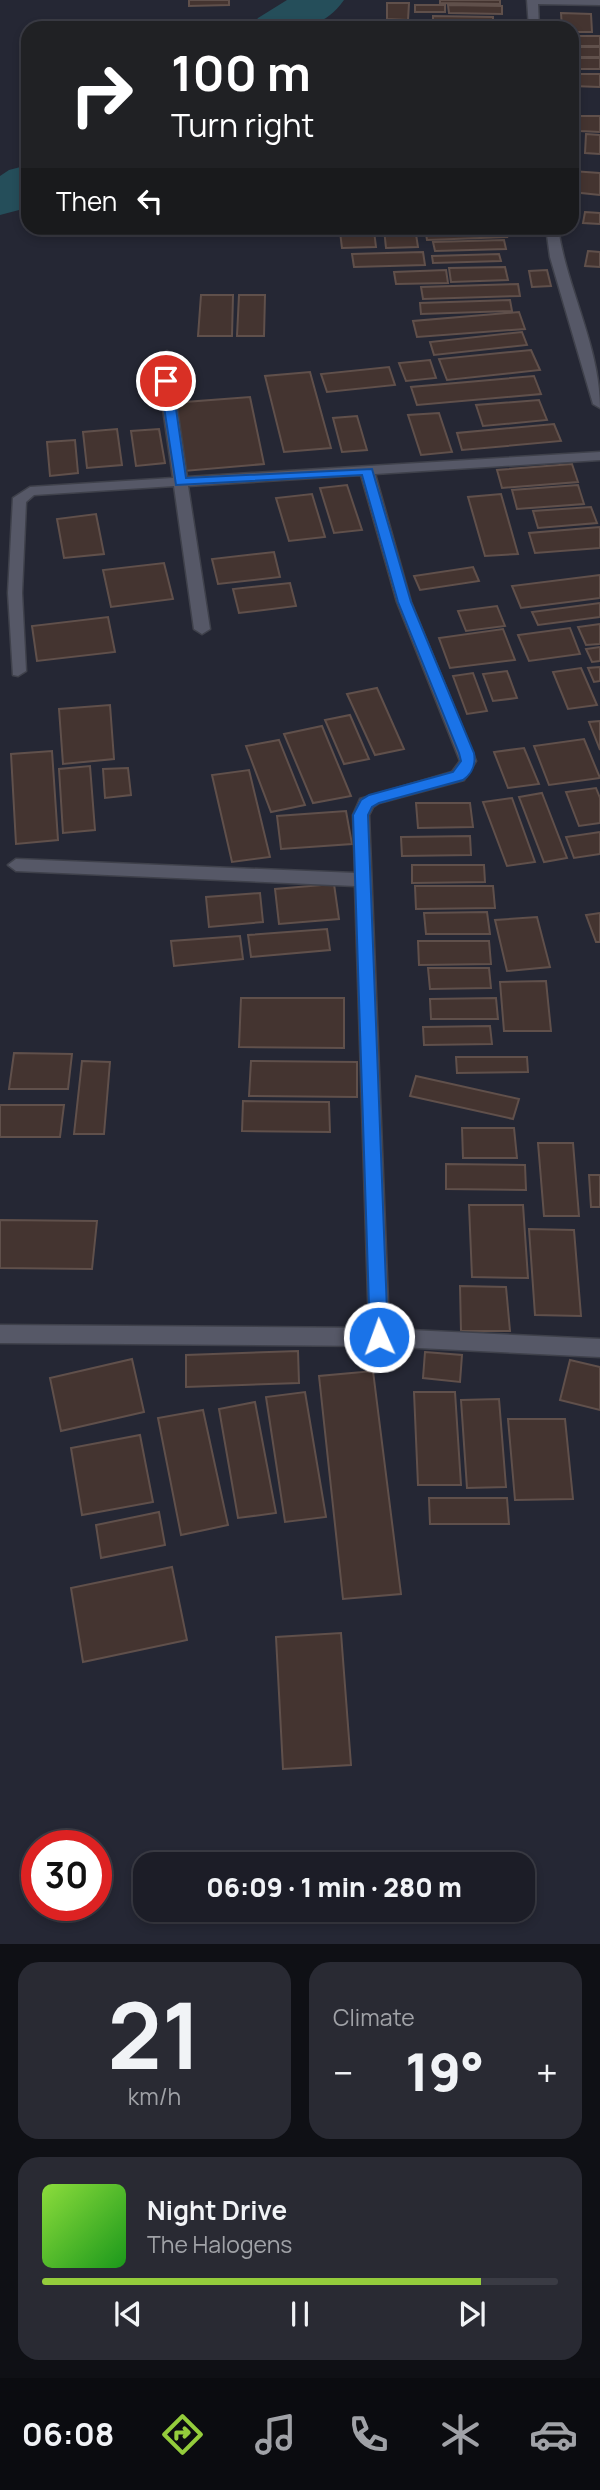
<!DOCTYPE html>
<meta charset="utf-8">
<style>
body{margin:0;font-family:Manrope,sans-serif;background:#292a33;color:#f1f3f6;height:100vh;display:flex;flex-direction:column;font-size:26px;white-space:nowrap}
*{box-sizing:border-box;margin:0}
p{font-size:23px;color:#a0a2a7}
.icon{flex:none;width:38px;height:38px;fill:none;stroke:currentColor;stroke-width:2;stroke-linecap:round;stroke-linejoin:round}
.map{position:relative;height:1944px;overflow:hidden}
.details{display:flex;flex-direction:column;gap:18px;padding:18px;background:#0f1015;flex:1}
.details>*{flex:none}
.hud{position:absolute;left:21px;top:21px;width:558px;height:214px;border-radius:21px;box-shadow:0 4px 10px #0003,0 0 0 2px #3a3b44;background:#202124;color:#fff;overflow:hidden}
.speed{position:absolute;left:21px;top:1830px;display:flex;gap:14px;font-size:35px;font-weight:700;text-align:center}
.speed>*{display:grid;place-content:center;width:91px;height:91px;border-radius:50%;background:#1c1d27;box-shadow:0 4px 10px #0003,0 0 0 2px #3a3b44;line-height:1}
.speed .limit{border:10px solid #d22;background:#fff;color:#111}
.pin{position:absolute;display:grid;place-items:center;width:60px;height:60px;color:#fff;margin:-30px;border:4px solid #fff;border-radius:50%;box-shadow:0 2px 7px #0007}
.me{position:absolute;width:77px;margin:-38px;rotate:358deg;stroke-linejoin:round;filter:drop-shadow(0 0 5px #0008)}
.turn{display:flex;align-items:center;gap:24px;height:147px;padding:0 35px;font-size:32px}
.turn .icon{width:91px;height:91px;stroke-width:2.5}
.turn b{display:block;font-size:49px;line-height:60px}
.then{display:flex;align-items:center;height:66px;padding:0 35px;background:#0003;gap:14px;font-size:26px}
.big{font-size:52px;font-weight:800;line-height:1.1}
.details .tile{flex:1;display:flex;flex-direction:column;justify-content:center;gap:10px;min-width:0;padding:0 24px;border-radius:21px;background:#292a33}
.details .dial{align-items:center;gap:0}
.dial b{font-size:91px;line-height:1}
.song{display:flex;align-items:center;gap:21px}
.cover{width:84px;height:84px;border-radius:10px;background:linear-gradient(135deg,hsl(90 70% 55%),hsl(120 70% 35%))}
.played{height:7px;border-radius:4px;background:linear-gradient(90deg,#94cc3c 85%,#3a3b44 85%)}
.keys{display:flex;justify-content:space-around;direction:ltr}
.heat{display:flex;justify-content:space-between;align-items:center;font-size:38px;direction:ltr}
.details .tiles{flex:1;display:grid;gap:18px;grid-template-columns:1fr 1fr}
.tile:last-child{grid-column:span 2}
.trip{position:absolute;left:133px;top:1852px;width:402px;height:70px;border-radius:21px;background:#1c1d27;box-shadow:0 4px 10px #0003,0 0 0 2px #3a3b44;font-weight:800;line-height:70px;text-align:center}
.tabs{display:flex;height:112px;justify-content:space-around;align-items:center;background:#0b0c10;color:#a0a2a7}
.tabs .icon{width:49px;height:49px}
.tabs .active{color:#94cc3c}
.tabs b{font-size:32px;color:#f1f3f6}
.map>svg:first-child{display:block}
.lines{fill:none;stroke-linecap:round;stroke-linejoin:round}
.river{fill:#254e5a;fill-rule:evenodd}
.building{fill:#443430;stroke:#60504b;stroke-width:2}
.minor-casing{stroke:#3f414b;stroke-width:3}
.minor{fill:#565867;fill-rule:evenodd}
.route{fill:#1a73e8;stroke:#114b97;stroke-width:2}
</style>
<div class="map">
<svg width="600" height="1944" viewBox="0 0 600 1944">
<rect width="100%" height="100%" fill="#252734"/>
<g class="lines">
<path class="river" d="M 287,0 L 344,0 C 319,35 288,28 251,28 L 258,18 Z
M 28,165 L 28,204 L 19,210 L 0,215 L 0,176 L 9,170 Z"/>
</g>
<path class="building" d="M 189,0 L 229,0 L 229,5 L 189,6 Z
M 440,0 L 500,0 L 500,4 L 440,3 Z
M 387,3 L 409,3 L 408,20 L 387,19 Z
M 415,5 L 445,5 L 445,12 L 415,12 Z
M 448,5 L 502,6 L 502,14 L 449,13 Z
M 561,13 L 591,14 L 592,32 L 572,32 L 572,28 L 562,28 Z
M 433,16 L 493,17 L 493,25 L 433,24 Z
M 577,36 L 600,36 L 600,46 L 578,46 Z
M 572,47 L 600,47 L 600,57 L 572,57 Z
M 575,58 L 600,58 L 600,69 L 576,69 Z
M 572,74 L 600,74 L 600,87 L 572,86 Z
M 579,116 L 600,116 L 600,132 L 580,131 Z
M 586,134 L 600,135 L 600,154 L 585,153 Z
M 572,171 L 600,173 L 600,195 L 572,192 Z
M 585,212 L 600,213 L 600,224 L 583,223 Z
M 415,228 L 418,247 L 386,248 L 384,229 Z
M 425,228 L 504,228 L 507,237 L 427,240 Z
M 374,231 L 376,247 L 342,248 L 340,232 Z
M 504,240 L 506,249 L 435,251 L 433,242 Z
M 588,251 L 600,252 L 600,267 L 585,266 Z
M 423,252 L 425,265 L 354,267 L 352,254 Z
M 499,254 L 501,261 L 433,263 L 432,256 Z
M 505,267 L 508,280 L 451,282 L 449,268 Z
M 446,270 L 448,283 L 396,284 L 394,272 Z
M 547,270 L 551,286 L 532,287 L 529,271 Z
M 518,284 L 520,296 L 423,299 L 421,287 Z
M 201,295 L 233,295 L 232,336 L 198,336 Z
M 239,295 L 265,295 L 264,336 L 237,336 Z
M 510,300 L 512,311 L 421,314 L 420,303 Z
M 519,312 L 525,329 L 417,337 L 413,321 Z
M 522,332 L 527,345 L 434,355 L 430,342 Z
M 531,350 L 540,370 L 447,380 L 439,359 Z
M 430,360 L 436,378 L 406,381 L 399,363 Z
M 389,367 L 395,385 L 327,392 L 321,374 Z
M 310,372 L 331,448 L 284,452 L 265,376 Z
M 534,376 L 541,394 L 417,405 L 411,387 Z
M 250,397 L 264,464 L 184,471 L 172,403 Z
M 539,400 L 547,420 L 483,426 L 476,405 Z
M 439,413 L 452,452 L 421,455 L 408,415 Z
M 357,416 L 367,450 L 342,452 L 333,418 Z
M 554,424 L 561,441 L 462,450 L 457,433 Z
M 117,429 L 122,465 L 87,468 L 83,432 Z
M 159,429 L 165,463 L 136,466 L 131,431 Z
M 75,440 L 78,473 L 50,476 L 47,442 Z
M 572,464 L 578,482 L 502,488 L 497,470 Z
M 347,485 L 362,530 L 334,533 L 320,488 Z
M 578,485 L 584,504 L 517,509 L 512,490 Z
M 312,494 L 325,537 L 289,541 L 276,498 Z
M 501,494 L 518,554 L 485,556 L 468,497 Z
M 591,507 L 597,523 L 538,528 L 533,511 Z
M 96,514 L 104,554 L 64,558 L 57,519 Z
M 600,527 L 600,548 L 535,553 L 529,533 Z
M 274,552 L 280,577 L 218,584 L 212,559 Z
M 164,563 L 173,599 L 111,607 L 103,570 Z
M 473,567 L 479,581 L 420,590 L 414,576 Z
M 600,575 L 600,598 L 521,608 L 512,586 Z
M 290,583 L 296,606 L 239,613 L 233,589 Z
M 600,603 L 600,617 L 538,625 L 532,612 Z
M 497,606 L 505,626 L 466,631 L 458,611 Z
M 108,617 L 115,652 L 37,661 L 32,626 Z
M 600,624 L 600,644 L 586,645 L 578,627 Z
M 570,628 L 580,654 L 529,661 L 518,635 Z
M 503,629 L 515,660 L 450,668 L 439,638 Z
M 600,647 L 600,661 L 592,662 L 586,649 Z
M 600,667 L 600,681 L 594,682 L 588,668 Z
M 581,668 L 597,705 L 568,709 L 553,672 Z
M 507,671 L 517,698 L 493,701 L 483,674 Z
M 473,673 L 487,711 L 467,714 L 453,676 Z
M 377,688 L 404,749 L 375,755 L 347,694 Z
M 110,705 L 114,759 L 63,764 L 59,709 Z
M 350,715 L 369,759 L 344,764 L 325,720 Z
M 600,721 L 600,750 L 589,722 Z
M 322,726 L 351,796 L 313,803 L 284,734 Z
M 584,739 L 600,778 L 549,785 L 534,746 Z
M 279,740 L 305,805 L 271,812 L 246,746 Z
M 524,748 L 539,784 L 508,788 L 494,752 Z
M 52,751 L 58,840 L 16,844 L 11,754 Z
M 90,766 L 95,830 L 63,833 L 59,769 Z
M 128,768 L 131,795 L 105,798 L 103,769 Z
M 249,770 L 270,857 L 232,862 L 212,775 Z
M 596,788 L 600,798 L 600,823 L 579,826 L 566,792 Z
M 542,793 L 567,858 L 544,862 L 519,797 Z
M 512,798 L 535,862 L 507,866 L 483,802 Z
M 416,803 L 470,803 L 473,827 L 418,828 Z
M 346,811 L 352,844 L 281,849 L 277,816 Z
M 600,832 L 600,854 L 574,858 L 566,837 Z
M 470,836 L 471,855 L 402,856 L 401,837 Z
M 412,865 L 484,865 L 485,882 L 412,883 Z
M 334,884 L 339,919 L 279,924 L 275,889 Z
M 415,886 L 493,886 L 495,908 L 416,909 Z
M 260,893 L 263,922 L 209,927 L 206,897 Z
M 487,912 L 490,934 L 426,934 L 424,913 Z
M 600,913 L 600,942 L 596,942 L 586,915 Z
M 537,917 L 550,967 L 507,971 L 495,920 Z
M 327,929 L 330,950 L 251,957 L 248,935 Z
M 240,936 L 243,959 L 174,966 L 171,941 Z
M 418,941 L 489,941 L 491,964 L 419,965 Z
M 428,968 L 489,968 L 491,988 L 430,989 Z
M 546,981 L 551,1031 L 504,1031 L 500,982 Z
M 241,998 L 344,998 L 344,1048 L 239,1047 Z
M 496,998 L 498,1019 L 431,1019 L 430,999 Z
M 490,1026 L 492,1044 L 424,1045 L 423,1027 Z
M 14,1053 L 72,1054 L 68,1089 L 9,1089 Z
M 456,1057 L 527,1057 L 528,1072 L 457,1073 Z
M 82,1061 L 110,1062 L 104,1134 L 74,1134 Z
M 251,1061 L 357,1062 L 357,1097 L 249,1096 Z
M 416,1076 L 519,1099 L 513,1119 L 410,1096 Z
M 243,1101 L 329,1102 L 330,1132 L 242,1131 Z
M 0,1105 L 64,1105 L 60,1137 L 0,1137 Z
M 462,1128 L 514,1128 L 517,1158 L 463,1158 Z
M 538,1143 L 573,1143 L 579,1216 L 544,1216 Z
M 446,1164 L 525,1165 L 526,1190 L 446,1189 Z
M 589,1175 L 600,1175 L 600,1207 L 591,1207 Z
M 469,1205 L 523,1205 L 528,1278 L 472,1277 Z
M 0,1220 L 97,1221 L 92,1269 L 0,1268 Z
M 529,1229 L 574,1230 L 581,1316 L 535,1315 Z
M 460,1286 L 506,1287 L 510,1331 L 461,1331 Z
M 298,1351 L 299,1383 L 186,1387 L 186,1355 Z
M 425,1352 L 462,1355 L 460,1382 L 423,1378 Z
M 132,1359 L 144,1412 L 61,1431 L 50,1378 Z
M 570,1360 L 600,1367 L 600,1410 L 560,1400 Z
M 373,1371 L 401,1594 L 343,1599 L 319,1376 Z
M 305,1392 L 326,1517 L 285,1522 L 266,1397 Z
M 414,1392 L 455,1392 L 461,1485 L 418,1485 Z
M 499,1399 L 506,1487 L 467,1488 L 461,1400 Z
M 255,1402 L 276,1513 L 238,1518 L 219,1409 Z
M 203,1410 L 228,1525 L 181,1535 L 158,1418 Z
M 508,1419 L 565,1419 L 573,1499 L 515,1500 Z
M 140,1435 L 153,1502 L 82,1515 L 71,1448 Z
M 429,1498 L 507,1498 L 509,1524 L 430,1524 Z
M 159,1512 L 165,1545 L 101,1558 L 96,1525 Z
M 172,1567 L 187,1640 L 83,1662 L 71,1588 Z
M 341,1633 L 351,1765 L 283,1769 L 276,1637 Z"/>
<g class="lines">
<defs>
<path id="minor" d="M 527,0 L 600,0 L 600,5 L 538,4 L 539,28 L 529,28 Z
M 546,228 L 558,228 C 567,289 600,347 600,408 L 593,404 L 550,257 Z
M 167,351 L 174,355 L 173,381 L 187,477 L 600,452 L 600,460 L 375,474 L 411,602 L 476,761 L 464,780 L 379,803 L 373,807 L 369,815 L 389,1329 L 600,1339 L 600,1357 L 379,1346 L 0,1343 L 0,1325 L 369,1328 L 355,886 L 16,871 L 8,865 L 16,859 L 355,873 L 353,815 L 360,799 L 452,772 L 460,761 L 397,602 L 361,475 L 188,486 L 210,629 L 202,634 L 194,629 L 174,486 L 34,495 L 26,502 L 22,593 L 26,671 L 18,676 L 13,675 L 8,593 L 13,498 L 30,487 L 173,478 L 159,381 L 160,355 Z"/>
</defs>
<use href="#minor" class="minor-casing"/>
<use href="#minor" class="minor"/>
</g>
<path class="route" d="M 166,377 L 172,381 L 186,478 L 372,469 L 411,602 L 474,753 C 476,764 472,774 463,780 L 379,803 L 372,807 L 368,815 L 388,1337 L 385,1343 L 379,1345 L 372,1343 L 370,1337 L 353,815 L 361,800 L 369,795 L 453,772 L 461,761 L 459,753 L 398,602 L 362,475 L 176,485 L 160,381 Z"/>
</svg>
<div class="speed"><div class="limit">30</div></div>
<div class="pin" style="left:166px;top:381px;background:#d93025"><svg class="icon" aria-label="arrive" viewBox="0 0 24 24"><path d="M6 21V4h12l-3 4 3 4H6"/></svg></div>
<svg class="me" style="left:379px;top:1337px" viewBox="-20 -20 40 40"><circle r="17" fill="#1a73e8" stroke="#fff" stroke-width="3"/><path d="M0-11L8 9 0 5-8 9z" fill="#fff"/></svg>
<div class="trip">06:09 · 1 min · 280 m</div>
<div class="hud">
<div class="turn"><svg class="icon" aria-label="right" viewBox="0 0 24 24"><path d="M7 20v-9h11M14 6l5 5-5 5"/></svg><div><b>100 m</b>Turn right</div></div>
<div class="then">Then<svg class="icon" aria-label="left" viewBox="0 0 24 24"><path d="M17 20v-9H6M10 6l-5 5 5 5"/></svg></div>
</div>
</div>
<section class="details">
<div class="tiles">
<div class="tile dial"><b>21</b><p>km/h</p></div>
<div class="tile"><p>Climate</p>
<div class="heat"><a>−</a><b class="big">19°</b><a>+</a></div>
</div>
<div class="tile">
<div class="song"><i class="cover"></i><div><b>Night Drive</b><p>The Halogens</p></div></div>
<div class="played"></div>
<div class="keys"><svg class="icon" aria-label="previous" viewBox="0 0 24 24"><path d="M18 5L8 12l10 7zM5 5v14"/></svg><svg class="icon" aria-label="pause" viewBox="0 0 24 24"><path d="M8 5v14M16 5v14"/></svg><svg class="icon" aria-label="next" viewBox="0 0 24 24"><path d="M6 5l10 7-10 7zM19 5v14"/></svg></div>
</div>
</div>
</section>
<nav class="tabs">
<b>06:08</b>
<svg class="icon active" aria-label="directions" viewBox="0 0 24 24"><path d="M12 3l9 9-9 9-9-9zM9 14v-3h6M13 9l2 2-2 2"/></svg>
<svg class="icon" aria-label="music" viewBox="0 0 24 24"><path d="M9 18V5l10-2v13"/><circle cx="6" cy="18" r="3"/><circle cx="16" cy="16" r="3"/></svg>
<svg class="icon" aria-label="phone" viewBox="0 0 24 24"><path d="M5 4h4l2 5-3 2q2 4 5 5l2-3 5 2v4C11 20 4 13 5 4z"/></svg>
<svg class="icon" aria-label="climate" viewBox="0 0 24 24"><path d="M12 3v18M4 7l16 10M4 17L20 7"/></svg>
<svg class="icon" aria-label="car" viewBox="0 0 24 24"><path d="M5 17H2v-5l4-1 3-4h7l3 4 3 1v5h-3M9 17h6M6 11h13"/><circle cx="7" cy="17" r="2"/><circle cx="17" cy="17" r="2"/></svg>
</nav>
